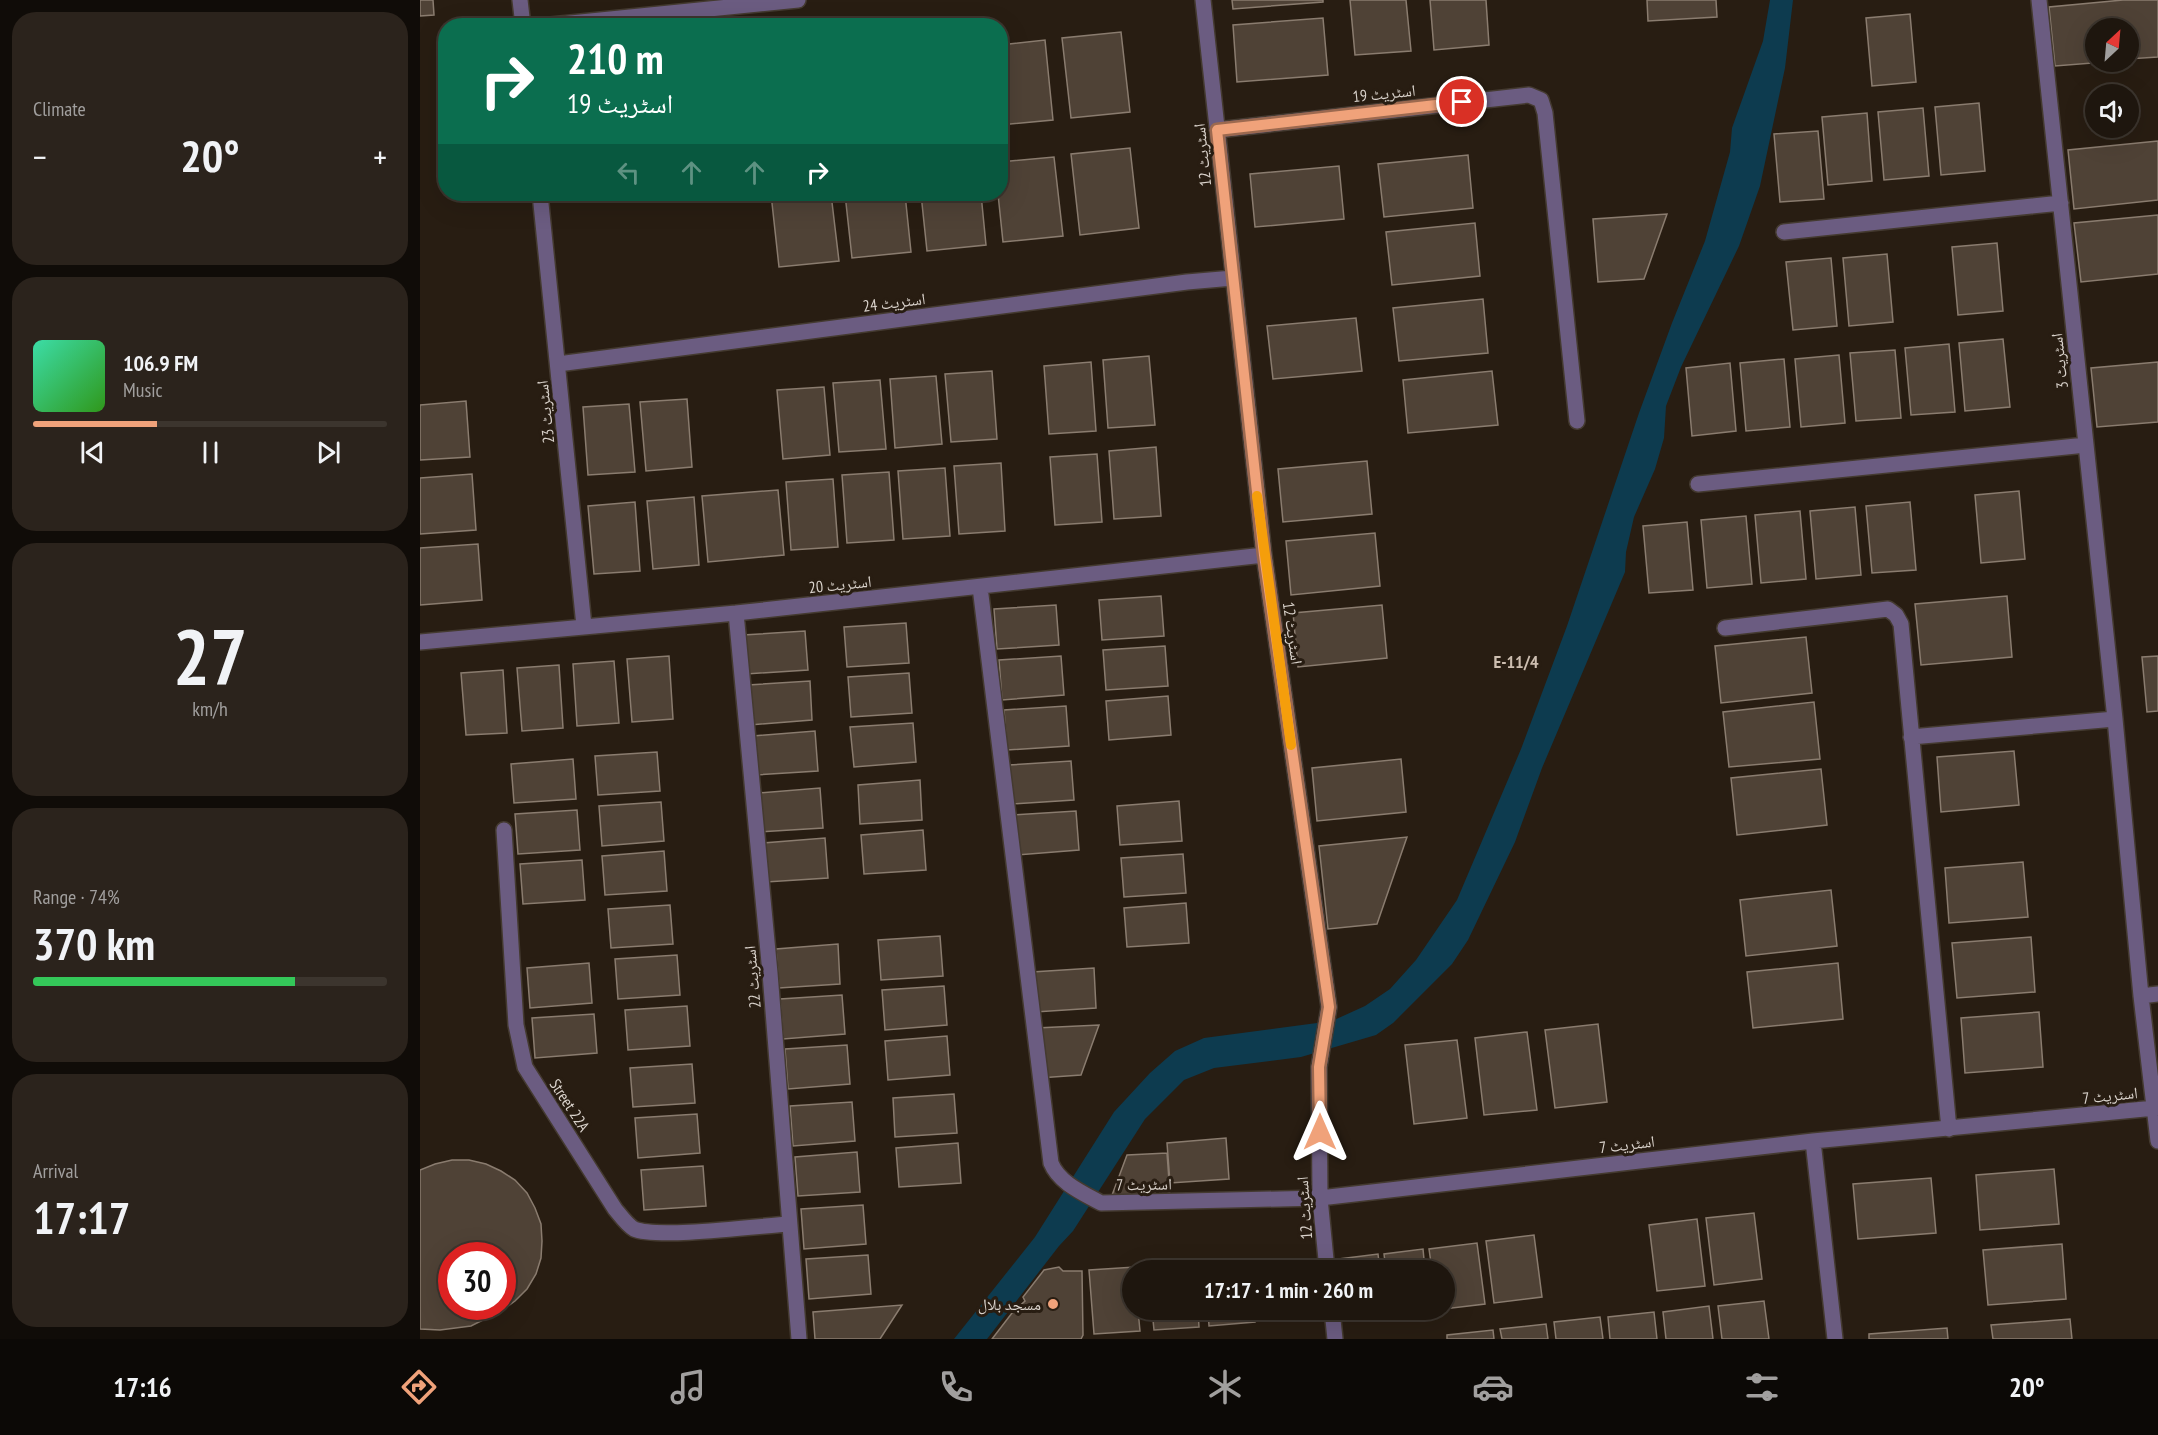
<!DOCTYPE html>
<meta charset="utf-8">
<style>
body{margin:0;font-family:"PT Sans Narrow","Noto Naskh Arabic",sans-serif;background:#2b231c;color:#f1f3f6;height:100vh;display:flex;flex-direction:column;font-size:22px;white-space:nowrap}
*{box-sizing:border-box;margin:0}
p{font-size:20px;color:#a19f9e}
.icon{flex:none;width:33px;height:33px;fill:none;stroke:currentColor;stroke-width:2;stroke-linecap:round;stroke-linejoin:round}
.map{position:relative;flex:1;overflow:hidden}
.sheet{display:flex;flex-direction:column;gap:12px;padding:12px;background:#100c08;width:420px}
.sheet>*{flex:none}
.top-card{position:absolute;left:18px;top:18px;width:570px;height:183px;border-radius:24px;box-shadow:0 6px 24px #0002,0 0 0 2px #3c352e;background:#0b6e4f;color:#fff;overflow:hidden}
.needle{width:39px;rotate:26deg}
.fabs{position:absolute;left:1665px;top:18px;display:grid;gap:12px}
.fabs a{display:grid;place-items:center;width:54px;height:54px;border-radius:50%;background:#1e160e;box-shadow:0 6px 24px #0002,0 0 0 2px #3c352e;font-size:30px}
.speed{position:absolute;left:18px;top:1242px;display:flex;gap:12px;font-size:30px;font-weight:700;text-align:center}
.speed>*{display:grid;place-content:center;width:78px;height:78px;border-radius:50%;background:#1e160e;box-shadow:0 6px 24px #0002,0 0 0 2px #3c352e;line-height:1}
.speed .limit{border:9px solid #d22;background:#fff;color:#111}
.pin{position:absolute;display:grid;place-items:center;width:51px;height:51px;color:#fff;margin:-26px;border:3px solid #fff;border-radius:50%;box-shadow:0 2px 6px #0007}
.me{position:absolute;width:66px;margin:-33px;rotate:0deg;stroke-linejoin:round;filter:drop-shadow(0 0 4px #0008)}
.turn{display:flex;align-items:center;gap:21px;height:126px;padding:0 30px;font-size:27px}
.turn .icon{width:78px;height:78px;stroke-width:2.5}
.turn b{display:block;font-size:42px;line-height:51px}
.lanes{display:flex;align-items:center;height:57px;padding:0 30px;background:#0003;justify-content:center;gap:30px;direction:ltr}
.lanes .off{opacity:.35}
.big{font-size:45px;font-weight:700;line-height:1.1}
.sheet .widget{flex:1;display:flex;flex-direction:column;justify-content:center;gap:9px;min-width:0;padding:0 21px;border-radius:24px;background:#2b231c}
.sheet .dial{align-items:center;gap:0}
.dial b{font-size:78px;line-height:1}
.song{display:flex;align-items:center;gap:18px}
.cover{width:72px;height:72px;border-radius:9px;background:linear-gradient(135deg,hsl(160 70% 55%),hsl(110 70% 35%))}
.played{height:6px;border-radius:3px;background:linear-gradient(90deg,#f0a27a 35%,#3c352e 35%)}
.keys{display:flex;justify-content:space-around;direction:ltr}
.heat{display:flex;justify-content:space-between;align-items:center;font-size:33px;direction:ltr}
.charge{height:9px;border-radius:4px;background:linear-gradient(90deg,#34c759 74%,#3c352e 0)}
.trip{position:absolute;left:702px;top:1260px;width:333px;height:60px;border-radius:30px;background:#1e160e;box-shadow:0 6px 24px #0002,0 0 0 2px #3c352e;font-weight:700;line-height:60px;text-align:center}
.dock{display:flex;height:96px;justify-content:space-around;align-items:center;background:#0c0906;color:#a19f9e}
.dock .icon{width:42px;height:42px}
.dock .on{color:#f0a27a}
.dock b{font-size:27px;color:#f1f3f6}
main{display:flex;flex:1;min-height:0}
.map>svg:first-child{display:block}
.water{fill:#0d3b4f}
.building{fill:#4f4236;stroke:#8a7c6f;stroke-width:1.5;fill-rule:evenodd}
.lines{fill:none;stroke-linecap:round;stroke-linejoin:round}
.minor-casing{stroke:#443a30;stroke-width:18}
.minor{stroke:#6b5c81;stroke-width:15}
.route-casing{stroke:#9c694f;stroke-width:15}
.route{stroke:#f0a27a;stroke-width:10}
.slow{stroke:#f59e0b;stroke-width:10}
.poi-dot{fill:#f0a27a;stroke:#281d12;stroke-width:2}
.labels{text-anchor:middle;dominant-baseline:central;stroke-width:6;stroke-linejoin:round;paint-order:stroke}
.street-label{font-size:16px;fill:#dad3cc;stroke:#281d12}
.poi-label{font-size:16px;fill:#dad3cc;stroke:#281d12;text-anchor:end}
.neighbourhood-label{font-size:18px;font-weight:bold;fill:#cdbeb0;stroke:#281d12}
</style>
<main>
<section class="sheet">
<div class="widget"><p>Climate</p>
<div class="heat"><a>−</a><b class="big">20°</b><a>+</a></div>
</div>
<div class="widget">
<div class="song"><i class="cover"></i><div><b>106.9 FM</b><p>Music</p></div></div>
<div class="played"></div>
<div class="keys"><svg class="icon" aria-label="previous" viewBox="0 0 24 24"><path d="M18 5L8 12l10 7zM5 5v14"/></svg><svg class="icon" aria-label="pause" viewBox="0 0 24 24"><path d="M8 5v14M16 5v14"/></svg><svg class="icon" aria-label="next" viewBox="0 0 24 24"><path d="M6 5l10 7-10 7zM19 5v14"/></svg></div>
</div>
<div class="widget dial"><b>27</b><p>km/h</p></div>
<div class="widget"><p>Range · 74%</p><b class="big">370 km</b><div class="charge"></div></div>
<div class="widget"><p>Arrival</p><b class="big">17:17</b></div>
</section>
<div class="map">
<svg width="1738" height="1339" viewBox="0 0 1738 1339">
<rect width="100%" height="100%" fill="#281d12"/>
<path class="water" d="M 1350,0 L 1373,0 L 1365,68 L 1340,186 L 1319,246 L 1261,367 L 1246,406 L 1244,438 L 1235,469 L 1214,517 L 1206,552 L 1205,572 L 1122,768 L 1095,842 L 1048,940 L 1032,964 L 973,1023 L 956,1035 L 881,1057 L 794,1068 L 764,1080 L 725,1119 L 653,1231 L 639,1246 L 567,1339 L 534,1339 L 615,1237 L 694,1112 L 730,1073 L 755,1051 L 784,1038 L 912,1021 L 945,1006 L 970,989 L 996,960 L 1037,900 L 1101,749 L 1147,626 L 1219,413 L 1252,323 L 1285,241 L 1310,152 L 1312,128 L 1343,41 Z"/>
<path class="building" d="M 0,0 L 13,0 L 14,15 L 0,16 Z
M 812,0 L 903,0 L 903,2 L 813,9 Z
M 930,0 L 986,0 L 991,51 L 935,55 Z
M 1010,0 L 1066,0 L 1069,45 L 1014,50 Z
M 1227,0 L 1296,0 L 1297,17 L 1228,21 Z
M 1703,0 L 1738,0 L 1738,57 L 1708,59 L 1708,28 L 1676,28 L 1676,62 L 1685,62 L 1635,66 L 1629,7 Z
M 1490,14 L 1496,82 L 1452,86 L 1446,18 Z
M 903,18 L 908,75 L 817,82 L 813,25 Z
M 701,32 L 710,112 L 651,118 L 642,38 Z
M 625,40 L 633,120 L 580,125 L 580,45 Z
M 1559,103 L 1565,171 L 1521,175 L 1515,107 Z
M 1503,108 L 1509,176 L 1464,180 L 1458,112 Z
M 1447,113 L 1452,181 L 1408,185 L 1402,117 Z
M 1398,131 L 1404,199 L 1360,202 L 1354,134 Z
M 1738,141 L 1738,200 L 1654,209 L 1648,150 Z
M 710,148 L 719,228 L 660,235 L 651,154 Z
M 1048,155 L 1053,208 L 964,217 L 958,164 Z
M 634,157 L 643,236 L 583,242 L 578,194 L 580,194 L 580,162 Z
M 919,166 L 924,219 L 835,227 L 830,174 Z
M 351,194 L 411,194 L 419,261 L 359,267 Z
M 425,194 L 485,194 L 491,252 L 432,258 Z
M 501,194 L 561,194 L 566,245 L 507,251 Z
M 1247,214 L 1224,279 L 1178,282 L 1173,219 Z
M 1738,215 L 1738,274 L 1661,282 L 1654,223 Z
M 1055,223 L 1060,276 L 972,285 L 966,232 Z
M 1577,243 L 1583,311 L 1538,315 L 1532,247 Z
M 1467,254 L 1473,322 L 1429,326 L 1423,258 Z
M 1411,258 L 1417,326 L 1373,330 L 1366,262 Z
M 1063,299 L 1068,353 L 979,361 L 973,308 Z
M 936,318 L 942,371 L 853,379 L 847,326 Z
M 1583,339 L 1590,407 L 1545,411 L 1539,343 Z
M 1529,344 L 1535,412 L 1491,415 L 1485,348 Z
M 1475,350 L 1481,418 L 1436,421 L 1430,353 Z
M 1419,355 L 1425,423 L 1381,427 L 1375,359 Z
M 729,356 L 735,425 L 688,428 L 683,360 Z
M 1364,359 L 1370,427 L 1326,431 L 1320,363 Z
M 671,362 L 676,431 L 629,434 L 624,366 Z
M 1738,362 L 1738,422 L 1677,427 L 1671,368 Z
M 1310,363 L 1316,431 L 1272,436 L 1266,368 Z
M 572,371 L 577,439 L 531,442 L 525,374 Z
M 1072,371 L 1078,425 L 988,433 L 983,380 Z
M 516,376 L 522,444 L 475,448 L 470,379 Z
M 460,380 L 466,449 L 419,452 L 413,383 Z
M 404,387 L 410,455 L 363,459 L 357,390 Z
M 267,399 L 272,467 L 226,471 L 220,402 Z
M 46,401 L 50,457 L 0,460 L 0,405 Z
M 209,404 L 215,472 L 168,475 L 163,407 Z
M 736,447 L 741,516 L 694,519 L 689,451 Z
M 677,454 L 682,522 L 635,525 L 630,457 Z
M 947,461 L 952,514 L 863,522 L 858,469 Z
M 581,463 L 585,531 L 539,534 L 534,466 Z
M 525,468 L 530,536 L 483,539 L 478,471 Z
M 469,472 L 474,540 L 427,543 L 422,475 Z
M 52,474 L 56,530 L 0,534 L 0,478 Z
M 413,479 L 418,547 L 371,550 L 366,482 Z
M 358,490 L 364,555 L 288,562 L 282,496 Z
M 1599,491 L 1605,559 L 1561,563 L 1555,495 Z
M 274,497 L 279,565 L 233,569 L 227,501 Z
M 215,502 L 220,571 L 174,574 L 168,506 Z
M 1490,502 L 1496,570 L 1452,573 L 1446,506 Z
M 1435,507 L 1441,575 L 1396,579 L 1390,511 Z
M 1380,511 L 1386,579 L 1341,583 L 1335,515 Z
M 1326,516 L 1332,584 L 1287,588 L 1281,520 Z
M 1267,522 L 1273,590 L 1229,593 L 1223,526 Z
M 955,533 L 960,586 L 871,595 L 866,541 Z
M 58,544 L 62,600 L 0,605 L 0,548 Z
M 741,596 L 744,636 L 682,640 L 679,600 Z
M 1587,596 L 1592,657 L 1501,665 L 1495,604 Z
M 636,605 L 639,645 L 577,649 L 574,609 Z
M 962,605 L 967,658 L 878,667 L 873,613 Z
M 486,623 L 489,663 L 427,667 L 424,627 Z
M 385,631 L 388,670 L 326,674 L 323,635 Z
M 1386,637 L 1392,693 L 1301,703 L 1295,646 Z
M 745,646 L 748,686 L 686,690 L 683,650 Z
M 249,656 L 253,719 L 212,722 L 207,659 Z
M 641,656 L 644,695 L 582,700 L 579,660 Z
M 1738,656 L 1738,711 L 1727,712 L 1722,657 Z
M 194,661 L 199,723 L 157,726 L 153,664 Z
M 139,665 L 143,728 L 102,731 L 97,668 Z
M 83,670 L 87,733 L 46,735 L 41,673 Z
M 489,673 L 492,713 L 431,717 L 428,677 Z
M 390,681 L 392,720 L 330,725 L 328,685 Z
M 748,696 L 751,735 L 689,740 L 686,701 Z
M 1394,702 L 1400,759 L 1309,767 L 1303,712 Z
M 646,706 L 649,746 L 587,750 L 584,710 Z
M 493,723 L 496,762 L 434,767 L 430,727 Z
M 395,731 L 398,771 L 336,775 L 333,736 Z
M 1594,751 L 1599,805 L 1521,812 L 1517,757 Z
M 237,752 L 240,791 L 178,795 L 175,756 Z
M 153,759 L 156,799 L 94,803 L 91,764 Z
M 981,759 L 986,812 L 897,821 L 892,768 Z
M 651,761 L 654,800 L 592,804 L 589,765 Z
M 1401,769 L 1407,825 L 1317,835 L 1311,778 Z
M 500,780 L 502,820 L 440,824 L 438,785 Z
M 400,788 L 403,828 L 340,832 L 338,793 Z
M 759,801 L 762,841 L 700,845 L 697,806 Z
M 241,802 L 244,841 L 182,846 L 179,806 Z
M 157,810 L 160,850 L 98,854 L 95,814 Z
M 656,811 L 659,850 L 597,855 L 594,815 Z
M 503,830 L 506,870 L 444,874 L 441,835 Z
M 987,837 L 957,924 L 908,929 L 899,846 Z
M 405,838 L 408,878 L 346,882 L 343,843 Z
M 244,851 L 247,891 L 185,895 L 182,856 Z
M 763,854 L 766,893 L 704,897 L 701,858 Z
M 162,860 L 165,900 L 103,904 L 100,864 Z
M 1603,862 L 1608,917 L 1529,923 L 1525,868 Z
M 1411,890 L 1417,946 L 1326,956 L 1320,900 Z
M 766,903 L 769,943 L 707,947 L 704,908 Z
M 250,905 L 253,944 L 191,948 L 188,909 Z
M 520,936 L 523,976 L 461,980 L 458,940 Z
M 1611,937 L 1615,992 L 1537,998 L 1532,943 Z
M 418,944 L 420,984 L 359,988 L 356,949 Z
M 257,955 L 260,995 L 198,999 L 195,959 Z
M 169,963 L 172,1003 L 110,1008 L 107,968 Z
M 1418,963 L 1423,1019 L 1333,1028 L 1327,972 Z
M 674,968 L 676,1008 L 615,1012 L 612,972 Z
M 524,986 L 527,1025 L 465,1030 L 462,990 Z
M 422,995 L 425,1034 L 363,1039 L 360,999 Z
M 267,1006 L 270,1046 L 208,1050 L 205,1010 Z
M 1619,1012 L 1623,1067 L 1545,1073 L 1541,1018 Z
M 174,1014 L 177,1053 L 115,1058 L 112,1018 Z
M 1178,1024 L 1187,1102 L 1135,1108 L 1125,1030 Z
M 679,1025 L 661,1075 L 619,1078 L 616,1028 Z
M 1107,1032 L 1117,1110 L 1064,1115 L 1055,1038 Z
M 527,1036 L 530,1075 L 468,1080 L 465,1041 Z
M 1037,1040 L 1047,1118 L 994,1124 L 985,1045 Z
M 427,1045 L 430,1084 L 368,1089 L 365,1049 Z
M 272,1064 L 275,1103 L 213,1107 L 210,1068 Z
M 534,1094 L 537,1133 L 475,1137 L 473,1098 Z
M 432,1102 L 435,1141 L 373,1146 L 370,1106 Z
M 277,1114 L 280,1153 L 218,1158 L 215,1118 Z
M 806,1138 L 809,1179 L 750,1183 L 747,1143 Z
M 538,1143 L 541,1183 L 479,1187 L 476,1148 Z
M 437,1152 L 440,1192 L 378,1196 L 375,1157 Z
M 747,1153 L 750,1194 L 691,1198 L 707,1155 Z
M 32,1160 L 49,1160 L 66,1164 L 81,1171 L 95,1180 L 107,1193 L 115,1208 L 121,1224 L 122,1241 L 121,1258 L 116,1274 L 107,1289 L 95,1301 L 81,1311 L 51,1326 L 20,1330 L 0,1329 L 0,1170 L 15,1164 ZM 32,1256 L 82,1256 L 82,1306 L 32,1306 Z
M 283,1166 L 286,1206 L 224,1210 L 221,1170 Z
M 1634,1169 L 1639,1224 L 1560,1230 L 1556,1175 Z
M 1511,1178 L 1516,1233 L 1438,1239 L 1433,1184 Z
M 443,1205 L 446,1244 L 384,1249 L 381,1209 Z
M 1334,1213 L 1342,1279 L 1294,1285 L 1286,1218 Z
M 1277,1219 L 1285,1286 L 1237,1291 L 1229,1225 Z
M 1114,1235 L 1122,1297 L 1074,1303 L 1066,1241 Z
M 1057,1243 L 1065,1304 L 1024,1309 L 1024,1270 L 1012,1270 L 1009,1249 Z
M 1642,1244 L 1646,1299 L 1568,1305 L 1563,1250 Z
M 1003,1249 L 1005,1270 L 966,1270 L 964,1254 Z
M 958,1254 L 960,1270 L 921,1270 L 919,1259 Z
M 448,1255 L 451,1294 L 389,1299 L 386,1259 Z
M 831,1259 L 832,1270 L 786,1270 L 785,1262 Z
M 775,1263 L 775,1270 L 729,1270 L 729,1266 Z
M 639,1267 L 643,1271 L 662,1271 L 663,1335 L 661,1339 L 572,1339 L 592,1313 L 605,1301 L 603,1297 L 624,1270 Z
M 715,1267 L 715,1270 L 712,1270 L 712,1310 L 718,1310 L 720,1331 L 674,1334 L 669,1270 Z
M 1344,1301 L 1349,1339 L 1302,1339 L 1298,1306 Z
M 482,1305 L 460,1339 L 395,1339 L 393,1312 Z
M 1289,1306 L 1293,1339 L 1246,1339 L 1243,1312 Z
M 732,1310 L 778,1310 L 779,1327 L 734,1330 Z
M 788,1310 L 834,1310 L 835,1322 L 789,1326 Z
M 926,1310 L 965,1310 L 966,1317 L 927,1321 Z
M 971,1310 L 1010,1310 L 1010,1312 L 972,1317 Z
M 1234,1312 L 1237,1339 L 1190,1339 L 1188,1317 Z
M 1180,1317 L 1183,1339 L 1136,1339 L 1134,1322 Z
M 1650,1319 L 1652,1339 L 1573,1339 L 1571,1325 Z
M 1126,1324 L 1128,1339 L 1082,1339 L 1080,1329 Z
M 1527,1328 L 1528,1339 L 1449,1339 L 1449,1334 Z
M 1073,1330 L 1074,1339 L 1027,1339 L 1027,1335 Z"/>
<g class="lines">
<defs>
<path id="minor" d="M 100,0 L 103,26
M 783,0 L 844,555 L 909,1007 L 899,1067 L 900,1198 L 907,1270
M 1619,0 L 1695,719 L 1721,996 L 1738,1141
M 121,26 L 378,0
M 797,130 L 1109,95 L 1121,100 L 1125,113 L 1157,421
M 120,194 L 164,626
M 1364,232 L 1641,203
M 138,364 L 767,282 L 813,278
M 1278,484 L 1666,445
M 560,587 L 631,1163 C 639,1183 663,1193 681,1203 L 900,1198 L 1393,1141 L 1735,1108
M 316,613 L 350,973 L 379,1339
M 1305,628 L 1468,609 L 1476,615 L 1481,624 L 1529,1129
M 0,642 L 316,613 L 844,555
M 1491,737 L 1695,719
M 84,830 L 96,1025 L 105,1067 L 195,1209 C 200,1215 207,1225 214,1229 C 237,1239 339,1226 369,1224
M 1721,996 L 1738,994
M 1393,1141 L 1415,1339
M 912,1310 L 915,1339"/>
</defs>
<use href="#minor" class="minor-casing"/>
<use href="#minor" class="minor"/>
</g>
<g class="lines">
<defs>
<path id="route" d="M 900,1132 L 899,1067 L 909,1007 L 844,555 L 797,130 L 1042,102"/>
</defs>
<use href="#route" class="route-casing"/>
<use href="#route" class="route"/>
<path class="slow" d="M 837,496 L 871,745"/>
</g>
<circle class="poi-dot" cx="633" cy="1304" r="6"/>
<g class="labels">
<g class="street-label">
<text transform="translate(964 93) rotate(-6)">اسٹریٹ 19</text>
<text transform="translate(782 155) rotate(-96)">اسٹریٹ 12</text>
<text transform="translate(474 302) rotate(-7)">اسٹریٹ 24</text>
<text transform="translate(1639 361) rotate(-96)">اسٹریٹ 3</text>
<text transform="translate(125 412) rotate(-96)">اسٹریٹ 23</text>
<text transform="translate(420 584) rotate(-6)">اسٹریٹ 20</text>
<text transform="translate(873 633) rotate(82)">اسٹریٹ 12</text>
<text transform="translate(332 977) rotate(-95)">اسٹریٹ 22</text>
<text transform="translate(1690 1095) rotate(-6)">اسٹریٹ 7</text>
<text transform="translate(150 1105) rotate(57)">Street 22A</text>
<text transform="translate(1207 1144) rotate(-7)">اسٹریٹ 7</text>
<text transform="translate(724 1184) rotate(-1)">اسٹریٹ 7</text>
<text transform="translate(884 1208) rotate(-94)">اسٹریٹ 12</text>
</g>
<g class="poi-label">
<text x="621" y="1304">مسجد بلال</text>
</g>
<g class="neighbourhood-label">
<text x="1096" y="661">E-11/4</text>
</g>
</g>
</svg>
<div class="fabs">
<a><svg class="needle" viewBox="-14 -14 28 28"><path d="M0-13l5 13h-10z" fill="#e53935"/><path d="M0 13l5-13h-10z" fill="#a19f9e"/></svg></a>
<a><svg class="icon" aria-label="sound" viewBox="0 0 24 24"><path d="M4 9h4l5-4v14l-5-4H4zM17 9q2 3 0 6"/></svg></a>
</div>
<div class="speed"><div class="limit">30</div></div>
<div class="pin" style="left:1042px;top:102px;background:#d93025"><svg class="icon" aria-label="arrive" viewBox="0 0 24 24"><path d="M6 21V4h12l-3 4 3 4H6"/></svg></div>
<svg class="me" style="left:900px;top:1132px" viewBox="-20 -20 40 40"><path d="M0-17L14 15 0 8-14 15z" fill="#f0a27a" stroke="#fff" stroke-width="4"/></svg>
<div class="trip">17:17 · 1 min · 260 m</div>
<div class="top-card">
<div class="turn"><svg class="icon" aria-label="right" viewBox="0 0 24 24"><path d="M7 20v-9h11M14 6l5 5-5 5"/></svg><div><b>210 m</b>اسٹریٹ 19</div></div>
<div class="lanes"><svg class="icon off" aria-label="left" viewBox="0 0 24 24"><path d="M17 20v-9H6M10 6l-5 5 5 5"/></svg><svg class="icon off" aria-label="ahead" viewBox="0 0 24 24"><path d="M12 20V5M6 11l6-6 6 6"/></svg><svg class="icon off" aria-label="ahead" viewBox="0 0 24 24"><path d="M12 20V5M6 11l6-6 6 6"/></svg><svg class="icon" aria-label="right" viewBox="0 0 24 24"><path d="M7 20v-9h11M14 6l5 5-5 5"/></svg></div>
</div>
</div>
</main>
<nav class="dock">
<b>17:16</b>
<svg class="icon on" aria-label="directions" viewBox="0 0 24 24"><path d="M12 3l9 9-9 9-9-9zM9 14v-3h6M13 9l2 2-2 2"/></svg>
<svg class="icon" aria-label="music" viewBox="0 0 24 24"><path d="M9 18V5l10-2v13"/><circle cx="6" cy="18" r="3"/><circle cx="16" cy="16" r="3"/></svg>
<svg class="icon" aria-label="phone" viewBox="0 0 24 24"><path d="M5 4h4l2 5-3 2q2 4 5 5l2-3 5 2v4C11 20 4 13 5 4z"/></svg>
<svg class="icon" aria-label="climate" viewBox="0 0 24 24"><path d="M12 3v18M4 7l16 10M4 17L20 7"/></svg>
<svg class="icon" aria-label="car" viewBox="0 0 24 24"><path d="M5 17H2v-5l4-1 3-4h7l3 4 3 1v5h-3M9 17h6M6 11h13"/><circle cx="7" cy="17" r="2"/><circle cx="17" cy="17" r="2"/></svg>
<svg class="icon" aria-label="filters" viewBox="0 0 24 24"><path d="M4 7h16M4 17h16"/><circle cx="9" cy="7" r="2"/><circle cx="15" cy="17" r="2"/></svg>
<b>20°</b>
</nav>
